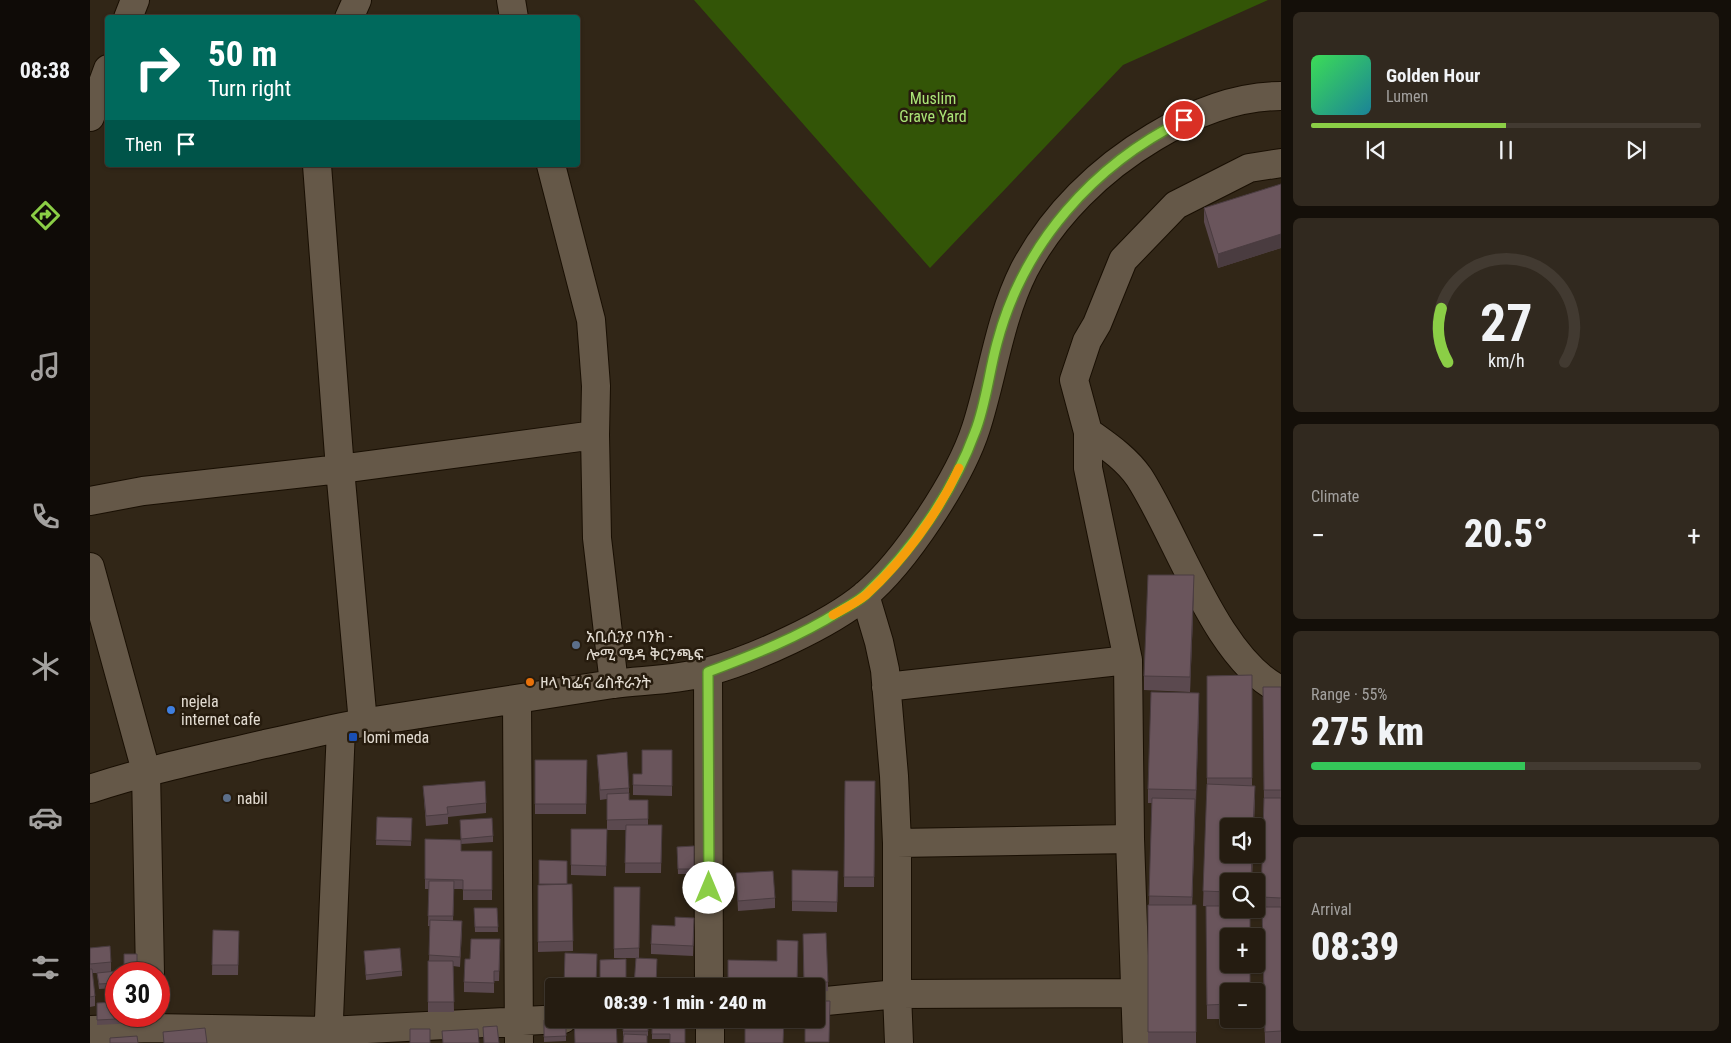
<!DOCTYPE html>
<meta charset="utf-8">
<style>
body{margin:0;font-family:"Roboto Condensed","Noto Sans Ethiopic",sans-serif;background:#31291f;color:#f1f3f6;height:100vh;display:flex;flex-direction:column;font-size:19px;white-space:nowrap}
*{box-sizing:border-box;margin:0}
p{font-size:16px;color:#a3a19f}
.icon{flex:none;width:28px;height:28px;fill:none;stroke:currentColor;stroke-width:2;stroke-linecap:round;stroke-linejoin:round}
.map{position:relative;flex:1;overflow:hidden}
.drawer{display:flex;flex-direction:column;gap:12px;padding:12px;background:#140f09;width:450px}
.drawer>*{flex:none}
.top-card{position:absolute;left:15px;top:15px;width:475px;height:152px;border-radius:5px;box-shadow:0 1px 4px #0004,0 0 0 1px #423a31;background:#00695c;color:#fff;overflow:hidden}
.tools{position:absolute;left:1130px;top:818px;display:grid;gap:10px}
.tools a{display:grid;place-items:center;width:45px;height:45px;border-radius:5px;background:#251c11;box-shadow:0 1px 4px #0004,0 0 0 1px #423a31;font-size:25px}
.speed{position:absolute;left:15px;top:962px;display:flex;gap:10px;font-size:25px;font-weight:700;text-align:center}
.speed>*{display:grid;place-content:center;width:65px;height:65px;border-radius:50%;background:#251c11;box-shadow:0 1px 4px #0004,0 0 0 1px #423a31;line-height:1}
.speed .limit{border:8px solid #d22;background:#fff;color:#111}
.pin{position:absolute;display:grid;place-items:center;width:42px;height:42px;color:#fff;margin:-21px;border:2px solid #fff;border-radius:50%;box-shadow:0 1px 5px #0007}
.me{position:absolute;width:55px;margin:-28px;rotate:0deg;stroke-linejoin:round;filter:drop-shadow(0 0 4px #0008)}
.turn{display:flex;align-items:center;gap:18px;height:105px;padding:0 20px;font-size:22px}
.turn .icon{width:65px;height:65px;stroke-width:2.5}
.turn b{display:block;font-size:35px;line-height:42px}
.then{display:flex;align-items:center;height:48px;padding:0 20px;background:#0003;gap:10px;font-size:19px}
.big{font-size:38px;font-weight:800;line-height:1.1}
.drawer .card{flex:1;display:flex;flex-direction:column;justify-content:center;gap:8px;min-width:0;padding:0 18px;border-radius:8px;background:#31291f}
.drawer .dial{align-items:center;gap:0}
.dial svg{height:130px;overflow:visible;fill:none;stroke:#423a31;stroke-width:7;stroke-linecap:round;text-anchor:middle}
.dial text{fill:#f1f3f6;stroke:none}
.song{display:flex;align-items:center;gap:15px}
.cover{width:60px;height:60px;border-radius:8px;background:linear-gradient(135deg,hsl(130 70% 55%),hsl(190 70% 35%))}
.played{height:5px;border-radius:2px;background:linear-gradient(90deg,#8bce46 50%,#423a31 50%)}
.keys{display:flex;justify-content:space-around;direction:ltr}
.heat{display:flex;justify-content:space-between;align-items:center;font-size:28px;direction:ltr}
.charge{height:8px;border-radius:4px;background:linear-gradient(90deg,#34c759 55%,#423a31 0)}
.trip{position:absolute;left:455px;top:978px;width:280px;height:50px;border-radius:5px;background:#251c11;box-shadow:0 1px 4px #0004,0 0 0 1px #423a31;font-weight:800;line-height:50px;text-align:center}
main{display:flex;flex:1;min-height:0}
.tabs{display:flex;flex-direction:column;width:90px;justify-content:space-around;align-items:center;background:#0f0b07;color:#a3a19f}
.tabs .icon{width:35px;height:35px}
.tabs .active{color:#8bce46}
.tabs b{font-size:22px;color:#f1f3f6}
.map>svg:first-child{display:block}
.green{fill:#335507}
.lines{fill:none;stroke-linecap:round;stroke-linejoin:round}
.minor-casing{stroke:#190f03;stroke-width:30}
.minor{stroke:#655848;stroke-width:28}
.wall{fill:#5b494f}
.shaded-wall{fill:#4a3c40}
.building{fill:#6a555c;stroke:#4a3c40}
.route-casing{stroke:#5a862e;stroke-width:12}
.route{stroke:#8bce46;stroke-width:9}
.slow{stroke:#f59e0b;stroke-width:9}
.service-dot{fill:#5c6f8a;stroke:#271c0e;stroke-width:2}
.food-dot{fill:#e8710a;stroke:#271c0e;stroke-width:2}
.shop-dot{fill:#3f7fe0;stroke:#271c0e;stroke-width:2}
.transit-dot{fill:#1a4fb4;stroke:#271c0e;stroke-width:2}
.labels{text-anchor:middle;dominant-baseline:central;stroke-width:5;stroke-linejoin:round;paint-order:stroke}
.park-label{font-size:16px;fill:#abe577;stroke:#271c0e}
.poi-label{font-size:16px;fill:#e3dcd2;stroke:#271c0e;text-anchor:start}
</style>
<main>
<nav class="tabs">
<b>08:38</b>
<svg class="icon active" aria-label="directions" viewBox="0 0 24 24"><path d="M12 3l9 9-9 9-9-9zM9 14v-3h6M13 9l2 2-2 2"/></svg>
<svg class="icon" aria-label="music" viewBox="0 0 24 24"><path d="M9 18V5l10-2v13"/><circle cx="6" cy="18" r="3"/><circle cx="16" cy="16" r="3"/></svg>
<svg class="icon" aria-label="phone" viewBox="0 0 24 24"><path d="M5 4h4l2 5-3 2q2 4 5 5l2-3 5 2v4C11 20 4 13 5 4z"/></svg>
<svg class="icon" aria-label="climate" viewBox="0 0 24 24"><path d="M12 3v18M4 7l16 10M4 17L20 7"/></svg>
<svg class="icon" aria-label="car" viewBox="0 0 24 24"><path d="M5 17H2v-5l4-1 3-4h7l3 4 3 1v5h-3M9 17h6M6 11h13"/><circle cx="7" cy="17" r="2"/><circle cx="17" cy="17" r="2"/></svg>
<svg class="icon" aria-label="filters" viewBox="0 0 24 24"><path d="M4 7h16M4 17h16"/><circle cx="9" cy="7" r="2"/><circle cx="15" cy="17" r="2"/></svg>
</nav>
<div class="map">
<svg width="1191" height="1043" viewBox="0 0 1191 1043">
<rect width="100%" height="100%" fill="#312617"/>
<path class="green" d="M 604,0 L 1178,0 L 1033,65 L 840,268 Z"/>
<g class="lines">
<defs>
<path id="minor" d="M 421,0 L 424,18
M 38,18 L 45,0
M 259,18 L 267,0
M 0,117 L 18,69
M 227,165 L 250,469 L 273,723
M 461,165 L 501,320 L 506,386 L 505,435 L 507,538 L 524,684
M 998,432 C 1016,445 1036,458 1049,477 C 1087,535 1127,661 1191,690
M 0,501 L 53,491 L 250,469 L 505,435
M 0,567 L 56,771 L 60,974
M 775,595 L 789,642 L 795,670 L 804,776 L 807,843 L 807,994 L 809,1043
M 618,672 L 619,986
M 796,687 L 1038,660
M 427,701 L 429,1043
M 0,789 C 57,770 116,758 175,744 C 209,737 243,728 278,722 C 359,710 441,697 523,684 C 554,680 589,680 620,671 C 664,659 739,625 774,596 C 815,562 870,478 886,428 C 903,375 909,320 934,270 C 963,215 1010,169 1064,137 C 1102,114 1146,96 1191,96
M 807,843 L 1040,839
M 726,1002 L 807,994 L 1045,993
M 620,1019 L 620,1043
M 0,1030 L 61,1028 L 238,1031 L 473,1019
M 238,1043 L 251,728
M 1047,1043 L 1040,839 L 1038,660 L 998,468 L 998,432 L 984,380 L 997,341 L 1007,324 L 1033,260 L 1086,205 L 1159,168 L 1191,163"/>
</defs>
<use href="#minor" class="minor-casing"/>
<use href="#minor" class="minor"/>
</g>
<path class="wall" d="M 1191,184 L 1191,248 L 1128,268 L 1114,222 L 1114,208 Z
M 1104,590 L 1100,692 L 1054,690 L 1054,676 Z
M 1162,675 L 1162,786 L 1165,800 L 1164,826 L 1139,826 L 1139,854 L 1163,854 L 1162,881 L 1139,881 L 1139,1019 L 1143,1019 L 1117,1019 L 1116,906 L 1131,906 L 1113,906 L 1117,786 L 1117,676 Z
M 1173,687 L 1191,687 L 1191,1043 L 1175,1043 L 1172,912 L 1171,912 L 1174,805 Z
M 1109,708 L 1102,905 L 1106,905 L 1106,1043 L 1058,1043 L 1058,905 L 1059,905 L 1062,803 L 1058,803 L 1058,789 Z
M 582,750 L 582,796 L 543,795 L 543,774 L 552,774 Z
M 507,755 L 539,788 L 539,800 L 558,800 L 558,825 L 572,825 L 571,873 L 535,873 L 536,830 L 517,830 L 517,799 L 510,800 Z
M 445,760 L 497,760 L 496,814 L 445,814 Z
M 755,781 L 785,781 L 784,887 L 754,887 Z
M 333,786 L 396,803 L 396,813 L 358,817 L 358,824 L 336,826 Z
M 287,817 L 322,818 L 321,846 L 286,845 Z
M 370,825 L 403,836 L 403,842 L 371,844 L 371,851 L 402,851 L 402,900 L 373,900 L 373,889 L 364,889 L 363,921 L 372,931 L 370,967 L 363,966 L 364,1012 L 338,1012 L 338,961 L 339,961 L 340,926 L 338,926 L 339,889 L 335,889 L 335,839 L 371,840 Z
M 481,829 L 517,829 L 516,876 L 481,875 Z
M 604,846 L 604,874 L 588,874 L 587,847 Z
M 702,870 L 748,871 L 747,912 L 702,911 Z
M 646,873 L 685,898 L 685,908 L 648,911 Z
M 482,884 L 483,951 L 448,952 L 448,885 Z
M 524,887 L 550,887 L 549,958 L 566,986 L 544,986 L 546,958 L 524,958 Z
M 384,908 L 407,908 L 408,932 L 385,932 Z
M 604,928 L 603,956 L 561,954 L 561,944 Z
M 123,930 L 149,931 L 148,975 L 122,975 Z
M 713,934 L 738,982 L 738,991 L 726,992 L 726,986 L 714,986 Z
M 708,941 L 707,986 L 638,986 L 638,960 L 687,961 Z
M 0,948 L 21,962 L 21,972 L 26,974 L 26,988 L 9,989 L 7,973 L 2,973 L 5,996 L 5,1006 L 0,1007 Z
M 410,949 L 409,981 L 404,981 L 404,993 L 374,992 L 374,982 L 380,959 Z
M 274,951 L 312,971 L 312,976 L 276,980 Z
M 34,954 L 47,954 L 47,972 L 34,972 Z
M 536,959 L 536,986 L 510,986 L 510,960 Z
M 7,1003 L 47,1016 L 47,1023 L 7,1025 Z
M 476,1019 L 476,1041 L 454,1042 L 454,1020 Z
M 562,1019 L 595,1043 L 580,1039 L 562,1039 Z
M 533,1020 L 558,1020 L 558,1036 L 533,1036 Z"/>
<path class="shaded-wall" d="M 1191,234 L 1191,248 L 1128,268 L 1128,254 Z
M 1104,575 L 1104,590 L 1100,692 L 1100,677 Z
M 1109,693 L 1109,708 L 1106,805 L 1106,790 Z
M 1105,799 L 1105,814 L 1102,912 L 1102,897 Z"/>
<path class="building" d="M 1191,184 L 1191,234 L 1128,254 L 1114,208 Z
M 1058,575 L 1104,575 L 1100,677 L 1054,676 Z
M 1162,675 L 1162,778 L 1117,778 L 1117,676 Z
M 1173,687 L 1191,687 L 1191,790 L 1174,790 Z
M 1061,692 L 1109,693 L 1106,790 L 1058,789 Z
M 552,750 L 582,750 L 582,786 L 543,785 L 543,774 L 552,774 Z
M 537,752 L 539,788 L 510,790 L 507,755 Z
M 445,760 L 497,760 L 496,804 L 445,804 Z
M 395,781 L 396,803 L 357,807 L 358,814 L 336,816 L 333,786 Z
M 755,781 L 785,781 L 784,877 L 754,877 Z
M 1117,784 L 1165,786 L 1163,826 L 1139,826 L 1139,854 L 1162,854 L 1161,881 L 1139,881 L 1139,892 L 1113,891 Z
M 539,793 L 539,800 L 558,800 L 558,819 L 517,820 L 517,794 Z
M 1062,798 L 1105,799 L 1102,897 L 1059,896 Z
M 1174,798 L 1191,798 L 1191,898 L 1171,897 Z
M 287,817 L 322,818 L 321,841 L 286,840 Z
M 402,818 L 403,836 L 371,839 L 370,820 Z
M 536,825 L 572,825 L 571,863 L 535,863 Z
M 481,829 L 517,829 L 516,866 L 481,865 Z
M 335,839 L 371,840 L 371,851 L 402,851 L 402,890 L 373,890 L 373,880 L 335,879 Z
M 604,846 L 604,869 L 588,869 L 587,847 Z
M 449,860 L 477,861 L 477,884 L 449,884 Z
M 702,870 L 748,871 L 747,902 L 702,901 Z
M 683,871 L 685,898 L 648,901 L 646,873 Z
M 339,881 L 364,881 L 363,916 L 338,916 Z
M 482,884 L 483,941 L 448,942 L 448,885 Z
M 524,887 L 550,887 L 549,948 L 524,949 Z
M 1058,905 L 1106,905 L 1106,1032 L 1058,1032 Z
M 1116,906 L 1139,906 L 1139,909 L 1160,909 L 1160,936 L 1139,936 L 1139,964 L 1160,964 L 1160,991 L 1139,991 L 1139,1004 L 1117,1005 Z
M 1172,907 L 1191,907 L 1191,1031 L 1175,1032 Z
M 384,908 L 407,908 L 408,927 L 385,927 Z
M 585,917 L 604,918 L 603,946 L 561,944 L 562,925 L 585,926 Z
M 340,920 L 372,921 L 370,957 L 339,955 Z
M 123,930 L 149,931 L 148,965 L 122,965 Z
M 736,933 L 738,982 L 714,983 L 713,934 Z
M 381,939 L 410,939 L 409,971 L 404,971 L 404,983 L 374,982 L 375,959 L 380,959 Z
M 687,940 L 708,941 L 707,984 L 638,983 L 638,960 L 687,961 Z
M 20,946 L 21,962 L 0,964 L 0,948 Z
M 310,948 L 312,971 L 276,975 L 274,951 Z
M 475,953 L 507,954 L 506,986 L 474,986 Z
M 34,954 L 47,954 L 47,967 L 34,967 Z
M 546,958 L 567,959 L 566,986 L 544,986 Z
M 536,959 L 536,983 L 510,983 L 510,960 Z
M 338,961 L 363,961 L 364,1002 L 338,1002 Z
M 0,969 L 2,969 L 5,996 L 0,997 Z
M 27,971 L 26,983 L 9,984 L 7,973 Z
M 32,972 L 46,972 L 46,974 L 32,974 Z
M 726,1001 L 740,1001 L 739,1042 L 715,1042 L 715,1019 L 726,1019 Z
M 26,1002 L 26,1016 L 47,1016 L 47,1018 L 7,1020 L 7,1003 Z
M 476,1019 L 476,1036 L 454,1037 L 454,1020 Z
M 484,1019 L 526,1019 L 527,1043 L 485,1043 Z
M 562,1019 L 595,1019 L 595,1043 L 580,1043 L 580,1034 L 562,1034 Z
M 655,1019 L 694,1019 L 693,1043 L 655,1043 Z
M 533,1020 L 558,1020 L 558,1031 L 533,1031 Z
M 407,1026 L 409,1043 L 394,1043 L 393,1027 Z
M 115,1028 L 117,1043 L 74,1043 L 73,1032 Z
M 320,1029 L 340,1029 L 340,1043 L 320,1043 Z
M 388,1029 L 389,1043 L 353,1043 L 352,1031 Z
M 534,1034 L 557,1035 L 557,1043 L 533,1043 Z
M 47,1036 L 48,1043 L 20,1043 L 20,1038 Z"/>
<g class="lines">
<defs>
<path id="route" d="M 619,888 L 618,672 C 665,654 707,638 750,611 C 758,606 769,601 776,594 C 822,551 863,492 885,432 C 896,404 899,372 907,343 C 933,244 1003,165 1094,120"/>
</defs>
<use href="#route" class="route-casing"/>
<use href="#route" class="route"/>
<path class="slow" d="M 743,615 C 754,609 766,603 776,595 C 813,561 848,514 869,468"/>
</g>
<g class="service-dot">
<circle cx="486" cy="645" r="5"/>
<circle cx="137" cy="798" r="5"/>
</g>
<circle class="food-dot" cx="440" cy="682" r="5"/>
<circle class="shop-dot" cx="81" cy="710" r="5"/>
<rect class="transit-dot" x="258" y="732" width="10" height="10" rx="2.5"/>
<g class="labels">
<g class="park-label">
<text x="843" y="98">Muslim<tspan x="843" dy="18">Grave Yard</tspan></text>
</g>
<g class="poi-label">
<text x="496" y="636">አቢሲንያ ባንክ -<tspan x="496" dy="18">ሎሚ ሜዳ ቅርንጫፍ</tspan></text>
<text x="450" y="682">ዞላ ካፌና ሬስቶራንት</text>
<text x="91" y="701">nejela<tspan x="91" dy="18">internet cafe</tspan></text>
<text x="273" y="737">lomi meda</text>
<text x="147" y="798">nabil</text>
</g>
</g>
</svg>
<div class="tools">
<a><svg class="icon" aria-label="sound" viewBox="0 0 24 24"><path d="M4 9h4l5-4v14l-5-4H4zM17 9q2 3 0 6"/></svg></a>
<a><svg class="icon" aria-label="search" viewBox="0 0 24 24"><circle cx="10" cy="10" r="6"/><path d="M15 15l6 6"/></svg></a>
<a>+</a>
<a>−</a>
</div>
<div class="speed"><div class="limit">30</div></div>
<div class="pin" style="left:1094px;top:120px;background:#d93025"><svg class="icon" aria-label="arrive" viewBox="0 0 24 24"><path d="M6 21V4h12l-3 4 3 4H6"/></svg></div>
<svg class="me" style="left:619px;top:888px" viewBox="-20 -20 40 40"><circle r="19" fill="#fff"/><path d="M0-13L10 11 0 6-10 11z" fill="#8bce46"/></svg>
<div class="trip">08:39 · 1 min · 240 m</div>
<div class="top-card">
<div class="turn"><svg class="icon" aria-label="right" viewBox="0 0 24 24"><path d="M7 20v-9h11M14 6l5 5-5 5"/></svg><div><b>50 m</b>Turn right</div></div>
<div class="then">Then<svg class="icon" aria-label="arrive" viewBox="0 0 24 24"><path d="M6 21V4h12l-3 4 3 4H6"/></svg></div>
</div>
</div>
<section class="drawer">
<div class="card">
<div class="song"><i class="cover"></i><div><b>Golden Hour</b><p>Lumen</p></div></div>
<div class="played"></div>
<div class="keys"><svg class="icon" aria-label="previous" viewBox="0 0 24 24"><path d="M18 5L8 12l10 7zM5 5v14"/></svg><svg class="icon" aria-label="pause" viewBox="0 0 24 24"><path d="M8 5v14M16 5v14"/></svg><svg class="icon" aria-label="next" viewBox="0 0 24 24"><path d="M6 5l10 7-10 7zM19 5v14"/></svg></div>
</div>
<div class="card dial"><svg viewBox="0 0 100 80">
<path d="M14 69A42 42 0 1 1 86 69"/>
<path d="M14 69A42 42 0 0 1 10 36" stroke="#8bce46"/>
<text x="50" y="56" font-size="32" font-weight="700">27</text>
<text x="50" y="72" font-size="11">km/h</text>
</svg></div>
<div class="card"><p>Climate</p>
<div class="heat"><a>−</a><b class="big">20.5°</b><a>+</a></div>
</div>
<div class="card"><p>Range · 55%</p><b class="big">275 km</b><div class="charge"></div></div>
<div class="card"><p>Arrival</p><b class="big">08:39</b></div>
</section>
</main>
